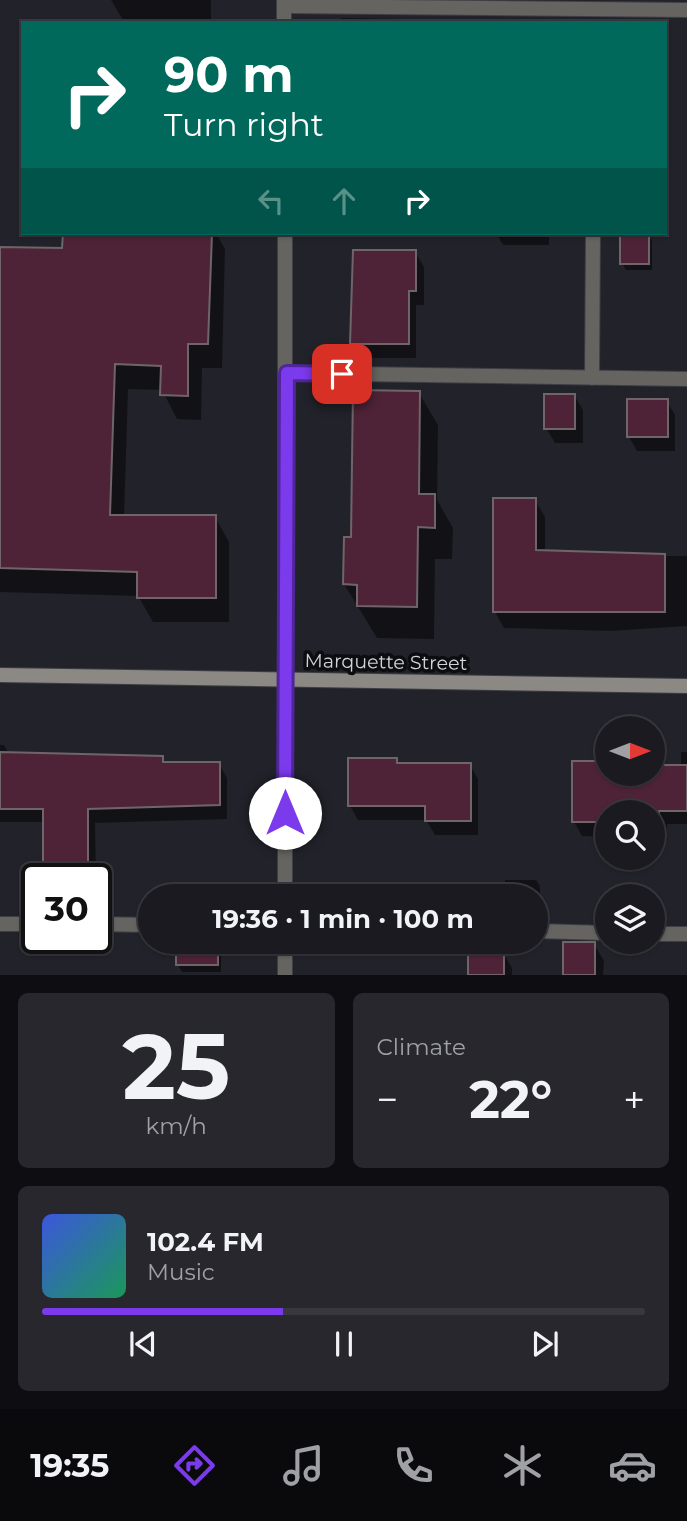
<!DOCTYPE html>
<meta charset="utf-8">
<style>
body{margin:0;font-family:Montserrat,sans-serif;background:#27272d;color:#f1f3f6;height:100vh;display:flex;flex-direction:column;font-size:26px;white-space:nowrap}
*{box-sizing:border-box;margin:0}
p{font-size:23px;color:#9fa1a5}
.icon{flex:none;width:38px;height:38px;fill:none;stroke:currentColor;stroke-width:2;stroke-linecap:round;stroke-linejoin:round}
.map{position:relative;height:975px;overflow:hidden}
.side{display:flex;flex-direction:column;gap:18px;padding:18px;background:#0e0e12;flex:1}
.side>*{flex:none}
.hud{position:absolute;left:21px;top:21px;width:646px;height:214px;border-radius:0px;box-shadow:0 2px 5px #0004,0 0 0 2px #38383e;background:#00695c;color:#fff;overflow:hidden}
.needle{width:46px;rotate:90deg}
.controls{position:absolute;left:595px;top:716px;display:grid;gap:14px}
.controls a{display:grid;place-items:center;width:70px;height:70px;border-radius:50%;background:#1a1a20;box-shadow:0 2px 5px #0004,0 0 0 2px #38383e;font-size:35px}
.speed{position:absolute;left:21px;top:863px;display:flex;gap:14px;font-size:35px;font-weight:700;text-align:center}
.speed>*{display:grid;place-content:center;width:91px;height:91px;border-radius:50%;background:#1a1a20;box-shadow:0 2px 5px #0004,0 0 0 2px #38383e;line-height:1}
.speed .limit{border:4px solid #111;border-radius:10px;background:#fff;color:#111}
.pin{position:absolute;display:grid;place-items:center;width:60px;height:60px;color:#fff;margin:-30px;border-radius:14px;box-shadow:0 4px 10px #0006}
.me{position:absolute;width:77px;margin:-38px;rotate:0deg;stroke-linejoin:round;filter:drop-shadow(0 0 5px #0008)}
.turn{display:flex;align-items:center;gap:24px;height:147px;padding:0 28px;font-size:32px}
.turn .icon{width:91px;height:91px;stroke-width:2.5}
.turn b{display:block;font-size:49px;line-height:60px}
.lanes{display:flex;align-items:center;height:66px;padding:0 28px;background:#0003;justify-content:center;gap:35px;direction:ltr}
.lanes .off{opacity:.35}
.big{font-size:52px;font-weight:700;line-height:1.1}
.side .card{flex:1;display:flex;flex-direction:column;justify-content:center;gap:10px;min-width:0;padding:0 24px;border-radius:10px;background:#27272d}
.side .dial{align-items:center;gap:0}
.dial b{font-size:91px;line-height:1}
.song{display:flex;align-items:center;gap:21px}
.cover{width:84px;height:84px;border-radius:10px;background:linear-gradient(135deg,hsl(230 70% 55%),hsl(150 70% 35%))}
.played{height:7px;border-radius:4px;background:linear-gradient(90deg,#7c3aed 40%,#38383e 40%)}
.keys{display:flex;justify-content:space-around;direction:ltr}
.heat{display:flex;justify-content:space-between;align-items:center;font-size:38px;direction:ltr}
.side .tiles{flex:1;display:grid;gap:18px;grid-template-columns:1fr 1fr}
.card:last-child{grid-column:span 2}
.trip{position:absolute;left:138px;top:884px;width:410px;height:70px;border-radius:35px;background:#1a1a20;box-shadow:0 2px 5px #0004,0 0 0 2px #38383e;font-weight:700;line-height:70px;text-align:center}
.tab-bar{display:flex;height:112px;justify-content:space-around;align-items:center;background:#0a0a0d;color:#9fa1a5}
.tab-bar .icon{width:49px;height:49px}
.tab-bar .current{color:#7c3aed}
.tab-bar b{font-size:32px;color:#f1f3f6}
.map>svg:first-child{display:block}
.shadow{fill:#0007}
.building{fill:#4e2337;stroke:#6f6569;stroke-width:2}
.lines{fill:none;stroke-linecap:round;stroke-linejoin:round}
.lane-casing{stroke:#3e3f46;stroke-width:16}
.street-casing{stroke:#3e3f46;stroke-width:16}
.secondary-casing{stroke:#3e3f46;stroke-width:16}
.lane{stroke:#666460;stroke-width:14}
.street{stroke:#666460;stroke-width:14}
.secondary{stroke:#8c8883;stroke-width:14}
.route-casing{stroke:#51269a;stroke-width:18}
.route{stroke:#7c3aed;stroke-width:12}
.labels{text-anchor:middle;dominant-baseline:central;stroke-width:7;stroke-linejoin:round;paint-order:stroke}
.street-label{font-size:19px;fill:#d2d3d8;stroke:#0c0d10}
</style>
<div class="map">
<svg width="687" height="975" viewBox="0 0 687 975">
<rect width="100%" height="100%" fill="#22232a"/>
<path class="shadow" d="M 111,0 L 211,0 L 211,23 L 128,23 L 123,20 Z
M 341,18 L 400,19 L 402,23 L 341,23 Z
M 64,233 L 216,233 L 225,249 L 222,368 L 202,368 L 201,420 L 177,419 L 162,390 L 128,389 L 124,517 L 215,517 L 229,542 L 229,622 L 153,622 L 138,596 L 0,592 L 0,248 L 64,250 Z
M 496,233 L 549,233 L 549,245 L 503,245 Z
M 648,234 L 652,241 L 652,270 L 626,270 L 622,263 Z
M 415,252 L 424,267 L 424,305 L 416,305 L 416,358 L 360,358 L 352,343 Z
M 419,393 L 438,425 L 437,500 L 453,528 L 452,559 L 435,559 L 434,639 L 377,638 L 344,584 L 353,538 Z
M 574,395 L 583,410 L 583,443 L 555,443 L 546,428 Z
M 666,400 L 675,415 L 675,451 L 637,451 L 629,437 Z
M 535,500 L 545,517 L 545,552 L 599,552 L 602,556 L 687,556 L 687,626 L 610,631 L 504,628 L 495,612 Z
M 0,745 L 4,745 L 9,754 L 162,757 L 166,764 L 219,764 L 227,778 L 227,819 L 95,823 L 96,878 L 43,878 L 44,822 L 0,822 Z
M 681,752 L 687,752 L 687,824 L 667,824 L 667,838 L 653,838 L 653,812 L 607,812 L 607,837 L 582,836 L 574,822 L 574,762 L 607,762 L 607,774 L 653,774 L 653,767 L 681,767 Z
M 396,759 L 399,765 L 470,765 L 478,779 L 478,835 L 435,835 L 426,820 L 358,820 L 350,806 Z
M 505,880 L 536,880 L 540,886 L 540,916 L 536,916 L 536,896 L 505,896 Z
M 217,943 L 221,950 L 221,972 L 182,972 L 178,965 Z
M 594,944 L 604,961 L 603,975 L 565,975 Z
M 503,953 L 512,968 L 512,975 L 470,975 Z"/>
<path class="building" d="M 63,233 L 212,233 L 208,344 L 188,344 L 188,396 L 160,395 L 161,366 L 115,364 L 110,515 L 216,515 L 216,598 L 137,598 L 137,572 L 0,568 L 0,247 L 62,248 Z
M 620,233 L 649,233 L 649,264 L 620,264 Z
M 353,250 L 416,250 L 416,291 L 409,291 L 409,344 L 350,344 Z
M 353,390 L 420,391 L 419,494 L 435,494 L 435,528 L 418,527 L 417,607 L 357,606 L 357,585 L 343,584 L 344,537 L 351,537 Z
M 544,394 L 575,394 L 575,429 L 544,429 Z
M 627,399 L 668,399 L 668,437 L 627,437 Z
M 493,498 L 536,498 L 536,550 L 665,554 L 665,612 L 493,612 Z
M 0,752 L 163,756 L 163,762 L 220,762 L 220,805 L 88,809 L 88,878 L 43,878 L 43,809 L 0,809 Z
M 348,758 L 397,758 L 397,763 L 471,763 L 471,821 L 425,821 L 425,806 L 348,806 Z
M 572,761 L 607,761 L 607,774 L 653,774 L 653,765 L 687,765 L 687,811 L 659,811 L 659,822 L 653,822 L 653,812 L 607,812 L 607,822 L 572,822 Z
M 176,942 L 218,942 L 218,965 L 176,965 Z
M 563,942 L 595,942 L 595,975 L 563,975 Z
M 468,952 L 504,952 L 504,975 L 468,975 Z"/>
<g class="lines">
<defs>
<path id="lane" d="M 284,6 L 687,10
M 287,373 L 687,379
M 592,378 L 593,233
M 0,924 L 37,924
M 96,924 L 150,925
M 536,931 L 607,933
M 653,934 L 687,934"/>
<path id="street" d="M 284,0 L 284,23
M 285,896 L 285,233
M 285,942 L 285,975"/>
<path id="secondary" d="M 0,675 L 687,686"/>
</defs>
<use href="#lane" class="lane-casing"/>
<use href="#street" class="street-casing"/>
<use href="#secondary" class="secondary-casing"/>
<use href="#lane" class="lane"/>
<use href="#street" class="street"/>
<use href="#secondary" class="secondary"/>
</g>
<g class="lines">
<defs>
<path id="route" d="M 285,813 L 287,373 L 342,374"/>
</defs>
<use href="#route" class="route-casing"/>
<use href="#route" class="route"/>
</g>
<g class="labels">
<g class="street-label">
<text transform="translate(386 662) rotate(1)">Marquette Street</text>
</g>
</g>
</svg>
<div class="controls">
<a><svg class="needle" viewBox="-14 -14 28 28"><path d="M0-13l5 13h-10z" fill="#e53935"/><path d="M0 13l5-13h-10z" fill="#9fa1a5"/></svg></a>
<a><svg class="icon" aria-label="search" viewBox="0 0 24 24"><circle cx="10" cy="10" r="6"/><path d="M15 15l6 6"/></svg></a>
<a><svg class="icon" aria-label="layers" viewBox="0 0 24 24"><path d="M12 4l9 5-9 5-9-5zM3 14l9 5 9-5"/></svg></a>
</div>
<div class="speed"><div class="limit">30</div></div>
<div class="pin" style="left:342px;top:374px;background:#d93025"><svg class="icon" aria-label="arrive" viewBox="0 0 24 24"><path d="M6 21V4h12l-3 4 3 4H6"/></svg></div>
<svg class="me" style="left:285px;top:813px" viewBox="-20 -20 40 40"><circle r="19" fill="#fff"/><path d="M0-13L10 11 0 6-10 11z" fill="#7c3aed"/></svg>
<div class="trip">19:36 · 1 min · 100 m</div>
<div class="hud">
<div class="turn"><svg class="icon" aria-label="right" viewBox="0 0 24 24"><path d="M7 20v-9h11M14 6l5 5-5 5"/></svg><div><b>90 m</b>Turn right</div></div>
<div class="lanes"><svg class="icon off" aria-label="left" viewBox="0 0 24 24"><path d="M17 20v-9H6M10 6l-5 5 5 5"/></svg><svg class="icon off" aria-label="ahead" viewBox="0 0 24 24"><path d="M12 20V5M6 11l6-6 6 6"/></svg><svg class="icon" aria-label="right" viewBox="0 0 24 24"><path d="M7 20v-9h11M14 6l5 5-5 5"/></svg></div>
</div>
</div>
<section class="side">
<div class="tiles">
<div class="card dial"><b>25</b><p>km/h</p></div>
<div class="card"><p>Climate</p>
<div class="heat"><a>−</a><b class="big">22°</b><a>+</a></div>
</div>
<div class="card">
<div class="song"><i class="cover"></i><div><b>102.4 FM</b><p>Music</p></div></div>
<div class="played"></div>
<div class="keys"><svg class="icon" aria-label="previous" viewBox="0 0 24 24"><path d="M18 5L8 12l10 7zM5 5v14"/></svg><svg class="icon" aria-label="pause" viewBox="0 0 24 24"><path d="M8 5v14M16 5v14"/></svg><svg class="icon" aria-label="next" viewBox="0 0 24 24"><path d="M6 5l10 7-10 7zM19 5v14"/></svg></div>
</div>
</div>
</section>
<nav class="tab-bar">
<b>19:35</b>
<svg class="icon current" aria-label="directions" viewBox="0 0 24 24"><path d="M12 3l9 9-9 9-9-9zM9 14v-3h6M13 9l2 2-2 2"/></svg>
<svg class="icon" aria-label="music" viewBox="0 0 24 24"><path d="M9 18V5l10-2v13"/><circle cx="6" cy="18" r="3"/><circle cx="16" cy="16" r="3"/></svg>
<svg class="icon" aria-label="phone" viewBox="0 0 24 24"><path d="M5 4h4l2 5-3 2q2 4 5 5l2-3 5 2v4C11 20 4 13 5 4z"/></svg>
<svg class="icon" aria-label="climate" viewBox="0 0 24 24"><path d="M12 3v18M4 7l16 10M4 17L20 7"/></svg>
<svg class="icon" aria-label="car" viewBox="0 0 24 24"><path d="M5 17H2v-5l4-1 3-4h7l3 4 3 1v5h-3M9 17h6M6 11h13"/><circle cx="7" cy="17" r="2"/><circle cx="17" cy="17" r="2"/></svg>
</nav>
